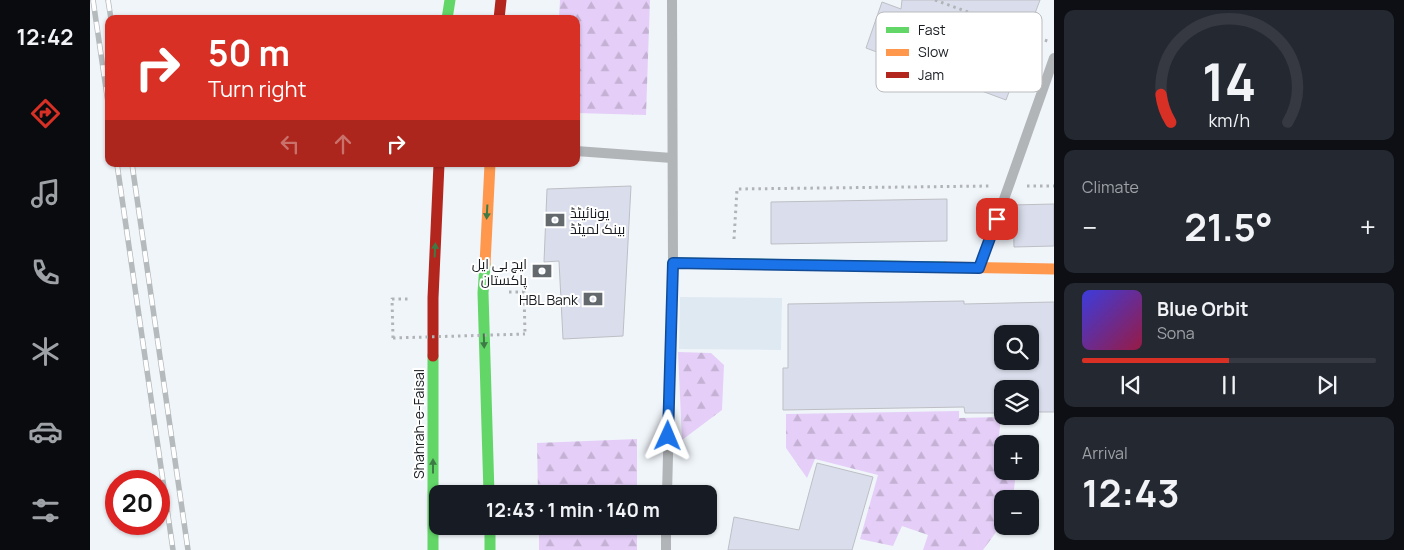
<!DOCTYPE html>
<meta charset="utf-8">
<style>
body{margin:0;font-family:Manrope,Cairo,sans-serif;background:#242831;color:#f1f3f6;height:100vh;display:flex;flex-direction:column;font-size:19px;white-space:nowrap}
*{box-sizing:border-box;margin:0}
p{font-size:16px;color:#9ea1a6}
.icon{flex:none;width:28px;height:28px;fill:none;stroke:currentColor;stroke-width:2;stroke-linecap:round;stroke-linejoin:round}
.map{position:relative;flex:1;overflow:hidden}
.details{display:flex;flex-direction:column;gap:10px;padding:10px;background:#0d0f14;width:350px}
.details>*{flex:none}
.guide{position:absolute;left:15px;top:15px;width:475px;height:152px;border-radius:10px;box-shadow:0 1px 4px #0004;background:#d93025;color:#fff;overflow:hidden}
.buttons{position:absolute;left:904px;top:325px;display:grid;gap:10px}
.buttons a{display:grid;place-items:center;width:45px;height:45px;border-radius:10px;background:#171b24;box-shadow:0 1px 4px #0004;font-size:25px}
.speed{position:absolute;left:15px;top:470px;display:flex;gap:10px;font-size:25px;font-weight:700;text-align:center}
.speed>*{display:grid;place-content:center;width:65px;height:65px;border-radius:50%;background:#171b24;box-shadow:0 1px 4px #0004;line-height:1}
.speed .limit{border:8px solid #d22;background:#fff;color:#111}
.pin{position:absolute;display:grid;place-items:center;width:42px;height:42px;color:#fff;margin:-21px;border-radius:10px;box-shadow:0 2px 8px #0006}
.me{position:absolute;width:55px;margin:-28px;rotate:1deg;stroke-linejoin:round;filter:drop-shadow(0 0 4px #0008)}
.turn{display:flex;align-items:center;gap:18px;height:105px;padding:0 20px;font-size:22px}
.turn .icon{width:65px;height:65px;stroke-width:2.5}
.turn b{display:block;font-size:35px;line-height:42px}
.lanes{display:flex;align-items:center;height:48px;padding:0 20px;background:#0003;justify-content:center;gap:25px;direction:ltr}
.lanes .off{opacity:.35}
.big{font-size:38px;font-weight:700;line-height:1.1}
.details .widget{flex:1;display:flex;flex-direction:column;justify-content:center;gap:8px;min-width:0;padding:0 18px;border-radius:10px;background:#242831}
.details .dial{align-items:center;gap:0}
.dial svg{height:130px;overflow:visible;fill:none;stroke:#363941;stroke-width:7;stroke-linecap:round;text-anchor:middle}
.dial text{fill:#f1f3f6;stroke:none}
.song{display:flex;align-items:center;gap:15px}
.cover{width:60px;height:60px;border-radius:8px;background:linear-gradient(135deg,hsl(240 70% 55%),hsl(340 70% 35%))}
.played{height:5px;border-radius:2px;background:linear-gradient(90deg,#d93025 50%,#363941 50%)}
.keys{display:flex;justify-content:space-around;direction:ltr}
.heat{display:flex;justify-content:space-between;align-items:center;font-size:28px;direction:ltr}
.trip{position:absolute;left:339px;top:485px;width:288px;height:50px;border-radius:10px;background:#171b24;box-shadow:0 1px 4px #0004;font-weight:700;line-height:50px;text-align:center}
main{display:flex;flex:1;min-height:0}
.tabs{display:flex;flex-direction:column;width:90px;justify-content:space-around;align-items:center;background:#090b0e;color:#9ea1a6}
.tabs .icon{width:35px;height:35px}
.tabs .active{color:#d93025}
.tabs b{font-size:22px;color:#f1f3f6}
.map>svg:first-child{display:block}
.built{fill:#dfe9f2}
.forest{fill:url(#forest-firs)}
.building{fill:#dadeec;stroke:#bdbfc4;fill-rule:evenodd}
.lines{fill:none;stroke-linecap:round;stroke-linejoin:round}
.path{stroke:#b1b4b7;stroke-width:3;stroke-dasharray:2.5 4;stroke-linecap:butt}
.lane{stroke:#b2b5b8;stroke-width:10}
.fast{stroke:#63d668;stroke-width:11}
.slow{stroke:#ff974d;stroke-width:11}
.jam{stroke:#b3261e;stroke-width:11}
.rail-casing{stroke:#b5babc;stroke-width:5.5}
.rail{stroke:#fff;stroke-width:4;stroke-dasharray:11;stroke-linecap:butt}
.path-bridge{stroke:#b1b4b7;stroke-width:3;stroke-dasharray:2.5 4;stroke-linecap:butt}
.oneway{fill:#3e7a45}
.route-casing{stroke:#114b97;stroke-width:12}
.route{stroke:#1a73e8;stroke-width:9}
.labels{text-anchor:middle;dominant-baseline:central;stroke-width:4;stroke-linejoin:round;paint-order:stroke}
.poi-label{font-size:14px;fill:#191d22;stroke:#fff;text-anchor:end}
.street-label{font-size:14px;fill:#191d22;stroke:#fff}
.key{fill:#fff;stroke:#babbbd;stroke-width:1}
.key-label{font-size:14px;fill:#191d22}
</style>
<main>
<nav class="tabs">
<b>12:42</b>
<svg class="icon active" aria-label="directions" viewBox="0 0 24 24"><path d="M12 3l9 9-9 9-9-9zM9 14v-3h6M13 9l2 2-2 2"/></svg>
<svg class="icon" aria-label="music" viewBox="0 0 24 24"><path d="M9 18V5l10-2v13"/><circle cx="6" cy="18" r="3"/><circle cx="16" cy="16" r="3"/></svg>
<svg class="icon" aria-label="phone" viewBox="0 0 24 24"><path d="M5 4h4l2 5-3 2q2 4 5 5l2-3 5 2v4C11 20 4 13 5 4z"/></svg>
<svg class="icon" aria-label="climate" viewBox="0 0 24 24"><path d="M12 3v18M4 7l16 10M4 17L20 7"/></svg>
<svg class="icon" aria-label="car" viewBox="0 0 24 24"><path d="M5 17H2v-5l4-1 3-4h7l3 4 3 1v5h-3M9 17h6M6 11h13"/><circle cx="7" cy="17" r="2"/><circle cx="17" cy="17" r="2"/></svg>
<svg class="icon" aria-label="filters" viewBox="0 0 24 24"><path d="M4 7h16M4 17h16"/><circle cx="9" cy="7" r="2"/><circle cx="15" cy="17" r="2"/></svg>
</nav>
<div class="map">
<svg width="964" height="550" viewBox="0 0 964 550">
<defs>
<pattern id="forest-firs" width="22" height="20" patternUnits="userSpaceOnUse" patternTransform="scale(1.25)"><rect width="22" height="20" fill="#e5cff8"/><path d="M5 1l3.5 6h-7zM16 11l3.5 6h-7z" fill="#c4b1d4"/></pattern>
</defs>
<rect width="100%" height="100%" fill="#f0f5fa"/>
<path class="built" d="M 590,297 L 692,298 L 691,350 L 589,349 Z"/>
<path class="forest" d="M 470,0 L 560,0 L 556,115 L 486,113 L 486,19 L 469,19 Z
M 588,352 L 621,353 L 634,365 L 632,410 L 592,440 Z
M 869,411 L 869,418 L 911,417 L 907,454 L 912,457 L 912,471 L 926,471 L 923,499 L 912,499 L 912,524 L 893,550 L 833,550 L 838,535 L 812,526 L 803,546 L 770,539 L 788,475 L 725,459 L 717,478 L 696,448 L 696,414 Z
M 547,439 L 547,494 L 448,494 L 447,443 Z
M 449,526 L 547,526 L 547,550 L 449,550 Z"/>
<path class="building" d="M 812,0 L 950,0 L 930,53 L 933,54 L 916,100 L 776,48 L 792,2 L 811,9 Z
M 541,186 L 533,336 L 473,339 L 469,261 L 454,262 L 457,189 Z
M 857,199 L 857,241 L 681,244 L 681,202 Z
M 964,204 L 964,246 L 924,247 L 923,205 Z
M 874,301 L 874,304 L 964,302 L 964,412 L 940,412 L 940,389 L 912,389 L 912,413 L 875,413 L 874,407 L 693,410 L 693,368 L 698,368 L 698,304 ZM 912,334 L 940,334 L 940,361 L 912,361 Z
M 727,463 L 783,477 L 762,550 L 638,550 L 644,517 L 709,530 Z"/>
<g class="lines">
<path class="path" d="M 845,0 L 960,42
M 937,186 L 964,186
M 644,239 L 647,189 L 901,186
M 419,292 L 434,292 L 435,334
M 303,338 L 302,299 L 318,299"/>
<path class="lane" d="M 486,151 L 582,158
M 890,267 L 964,58
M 577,494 L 583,263 L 582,0
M 576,550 L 576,526"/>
<path class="fast" d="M 357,19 L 360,0
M 583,263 L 855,267
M 395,264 L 393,293 L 399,494
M 343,356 L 343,550
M 400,526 L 400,550"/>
<path class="slow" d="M 395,264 L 400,164
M 855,267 L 964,269"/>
<path class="jam" d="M 409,19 L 411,0
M 343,356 L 343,298 L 349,164"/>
<defs>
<path id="rail" d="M 3,0 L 19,109
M 18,0 L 21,19
M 27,164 L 83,550
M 42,164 L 98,550"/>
</defs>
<use href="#rail" class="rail-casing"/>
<use href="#rail" class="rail"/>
<path class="path-bridge" d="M 303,338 L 435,334"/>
</g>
<defs><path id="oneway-solid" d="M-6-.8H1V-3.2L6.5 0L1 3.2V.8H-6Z" transform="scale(1.25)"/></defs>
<g class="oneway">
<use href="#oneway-solid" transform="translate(397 212) rotate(93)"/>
<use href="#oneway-solid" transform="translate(345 250) rotate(-87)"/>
<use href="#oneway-solid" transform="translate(394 341) rotate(88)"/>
<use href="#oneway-solid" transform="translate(343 466) rotate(-90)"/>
</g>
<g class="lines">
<defs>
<path id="route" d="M 578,436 L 583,263 L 889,268 L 907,219"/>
</defs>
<use href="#route" class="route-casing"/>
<use href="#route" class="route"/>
</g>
<defs>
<symbol id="bank-bare" viewBox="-9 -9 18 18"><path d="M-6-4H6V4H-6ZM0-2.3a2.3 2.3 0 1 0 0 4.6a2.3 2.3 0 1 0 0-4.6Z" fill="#64696e" stroke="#fff" stroke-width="2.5" paint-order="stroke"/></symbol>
</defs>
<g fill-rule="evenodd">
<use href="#bank-bare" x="451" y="206" width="28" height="28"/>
<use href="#bank-bare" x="438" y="257" width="28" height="28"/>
<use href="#bank-bare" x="489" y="285" width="28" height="28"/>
</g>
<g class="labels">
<g class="poi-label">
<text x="480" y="212" text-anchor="start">یونائیٹڈ<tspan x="480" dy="16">بینک لمیٹڈ</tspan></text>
<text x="437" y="263">ایچ بی ایل<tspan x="437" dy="16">پاکستان</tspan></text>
<text x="488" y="299">HBL Bank</text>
</g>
<g class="street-label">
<text transform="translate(328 424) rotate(-90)">Shahrah-e-Faisal</text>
</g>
</g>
<rect x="786" y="12" width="166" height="80" rx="8" class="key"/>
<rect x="796" y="27" width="23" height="6" fill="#63d668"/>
<rect x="796" y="49" width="23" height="7" fill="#ff974d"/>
<rect x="796" y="72" width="23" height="6" fill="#b3261e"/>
<g class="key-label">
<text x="828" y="35">Fast</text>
<text x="828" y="57">Slow</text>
<text x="828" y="80">Jam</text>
</g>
</svg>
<div class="buttons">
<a><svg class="icon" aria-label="search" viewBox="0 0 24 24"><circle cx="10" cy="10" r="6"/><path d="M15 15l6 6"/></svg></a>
<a><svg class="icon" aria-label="layers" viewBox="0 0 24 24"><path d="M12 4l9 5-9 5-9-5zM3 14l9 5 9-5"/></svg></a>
<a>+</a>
<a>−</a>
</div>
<div class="speed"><div class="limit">20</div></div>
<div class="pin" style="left:907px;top:219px;background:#d93025"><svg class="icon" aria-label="arrive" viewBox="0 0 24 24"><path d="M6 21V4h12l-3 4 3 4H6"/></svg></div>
<svg class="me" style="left:578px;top:436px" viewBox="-20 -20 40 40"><path d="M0-17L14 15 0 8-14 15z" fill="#1a73e8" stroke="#fff" stroke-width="4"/></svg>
<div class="trip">12:43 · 1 min · 140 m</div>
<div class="guide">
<div class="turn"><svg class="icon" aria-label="right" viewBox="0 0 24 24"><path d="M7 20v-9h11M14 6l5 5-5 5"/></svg><div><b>50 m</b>Turn right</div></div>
<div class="lanes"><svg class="icon off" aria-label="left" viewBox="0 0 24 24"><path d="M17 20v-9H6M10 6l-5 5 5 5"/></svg><svg class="icon off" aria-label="ahead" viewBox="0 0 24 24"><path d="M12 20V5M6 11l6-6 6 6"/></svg><svg class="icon" aria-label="right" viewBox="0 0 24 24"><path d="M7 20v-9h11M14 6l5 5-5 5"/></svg></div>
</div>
</div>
<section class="details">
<div class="widget dial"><svg viewBox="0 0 100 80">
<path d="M14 69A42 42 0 1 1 86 69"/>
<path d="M14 69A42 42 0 0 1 8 52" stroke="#d93025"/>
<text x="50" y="56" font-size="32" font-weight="700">14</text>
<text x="50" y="72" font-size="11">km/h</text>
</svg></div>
<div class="widget"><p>Climate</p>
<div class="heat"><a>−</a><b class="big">21.5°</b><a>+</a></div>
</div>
<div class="widget">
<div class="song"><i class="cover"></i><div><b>Blue Orbit</b><p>Sona</p></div></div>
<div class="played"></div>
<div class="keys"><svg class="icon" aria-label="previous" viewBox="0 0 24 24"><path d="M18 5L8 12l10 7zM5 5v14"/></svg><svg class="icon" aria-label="pause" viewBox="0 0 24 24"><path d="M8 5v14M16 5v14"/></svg><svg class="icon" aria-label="next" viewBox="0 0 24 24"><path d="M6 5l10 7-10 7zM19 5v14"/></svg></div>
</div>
<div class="widget"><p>Arrival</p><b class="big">12:43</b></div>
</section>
</main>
